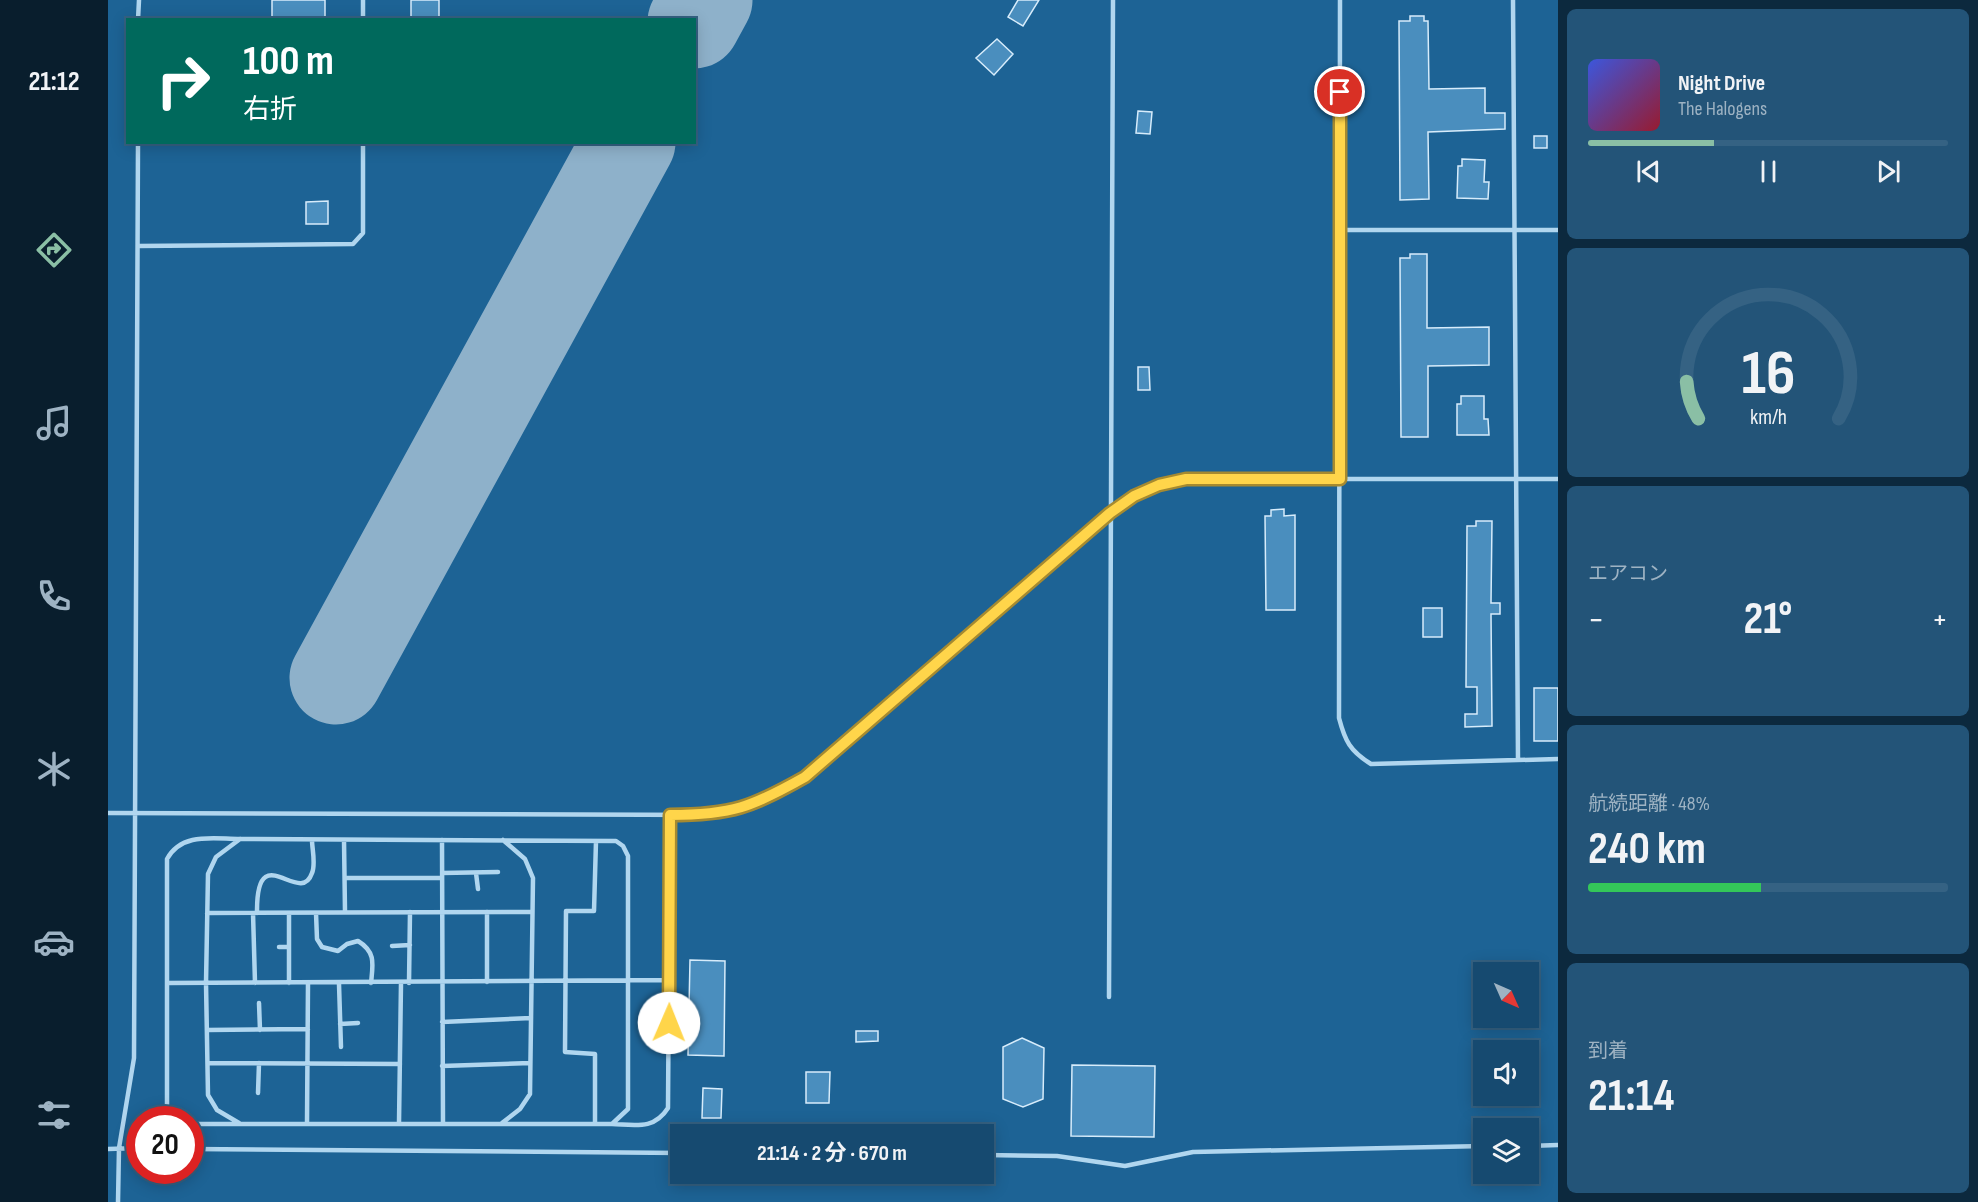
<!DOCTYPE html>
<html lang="ja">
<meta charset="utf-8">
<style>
body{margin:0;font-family:"Sofia Sans Condensed","Noto Sans JP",sans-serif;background:#235478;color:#f1f3f6;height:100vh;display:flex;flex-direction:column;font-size:22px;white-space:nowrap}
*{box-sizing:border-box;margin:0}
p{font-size:20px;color:#9eb3c3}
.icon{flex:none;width:33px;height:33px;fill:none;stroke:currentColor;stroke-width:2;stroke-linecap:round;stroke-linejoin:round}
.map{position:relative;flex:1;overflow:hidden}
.side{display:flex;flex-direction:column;gap:9px;padding:9px;background:#0c293e;width:420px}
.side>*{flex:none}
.guide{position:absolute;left:18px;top:18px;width:570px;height:126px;border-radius:0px;box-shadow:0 3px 15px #0003,0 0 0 2px #356283;background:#00695c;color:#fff;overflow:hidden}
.needle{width:39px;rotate:135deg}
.fabs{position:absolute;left:1365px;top:962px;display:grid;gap:12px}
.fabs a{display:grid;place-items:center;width:66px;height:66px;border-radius:0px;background:#164a70;box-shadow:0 3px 15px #0003,0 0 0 2px #356283;font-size:30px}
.speed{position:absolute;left:18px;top:1106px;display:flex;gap:12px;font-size:30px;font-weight:700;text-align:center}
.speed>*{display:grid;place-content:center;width:78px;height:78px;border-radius:50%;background:#164a70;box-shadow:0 3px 15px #0003,0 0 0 2px #356283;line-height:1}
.speed .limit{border:9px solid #d22;background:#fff;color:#111}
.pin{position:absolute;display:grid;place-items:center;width:51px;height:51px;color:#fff;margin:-26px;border:3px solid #fff;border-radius:50%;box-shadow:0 2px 6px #0007}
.me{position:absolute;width:66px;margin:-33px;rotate:1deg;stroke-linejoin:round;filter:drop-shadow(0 0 4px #0008)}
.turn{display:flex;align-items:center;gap:21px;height:126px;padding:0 18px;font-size:27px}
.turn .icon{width:78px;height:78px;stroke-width:2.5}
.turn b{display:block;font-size:42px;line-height:51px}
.big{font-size:45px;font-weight:700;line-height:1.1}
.side .widget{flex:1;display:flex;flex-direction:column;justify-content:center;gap:9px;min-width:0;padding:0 21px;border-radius:9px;background:#235478}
.side .dial{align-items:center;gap:0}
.dial svg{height:156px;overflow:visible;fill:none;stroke:#356283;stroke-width:7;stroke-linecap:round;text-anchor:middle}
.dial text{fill:#f1f3f6;stroke:none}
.song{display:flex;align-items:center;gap:18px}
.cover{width:72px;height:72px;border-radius:9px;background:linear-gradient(135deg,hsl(230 70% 55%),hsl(350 70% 35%))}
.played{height:6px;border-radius:3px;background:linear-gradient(90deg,#8abfa5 35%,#356283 35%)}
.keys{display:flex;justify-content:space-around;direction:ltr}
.heat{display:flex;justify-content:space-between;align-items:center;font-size:33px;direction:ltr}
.charge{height:9px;border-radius:4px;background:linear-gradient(90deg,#34c759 48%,#356283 0)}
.trip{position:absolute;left:562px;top:1124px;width:324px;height:60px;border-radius:0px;background:#164a70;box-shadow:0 3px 15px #0003,0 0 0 2px #356283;font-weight:700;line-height:60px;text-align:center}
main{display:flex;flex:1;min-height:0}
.tab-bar{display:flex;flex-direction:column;width:108px;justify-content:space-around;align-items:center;background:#091e2d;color:#9eb3c3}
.tab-bar .icon{width:42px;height:42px}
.tab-bar .current{color:#8abfa5}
.tab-bar b{font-size:27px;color:#f1f3f6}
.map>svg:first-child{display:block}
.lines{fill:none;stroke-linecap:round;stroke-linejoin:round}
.runway{stroke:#8eb1ca;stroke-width:93}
.building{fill:#4a8ebe;stroke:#d7ecfb;stroke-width:1.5}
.service{stroke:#b0d6ef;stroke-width:4.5}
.route-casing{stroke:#a68a30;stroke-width:15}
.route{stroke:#ffd54a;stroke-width:10}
</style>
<main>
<nav class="tab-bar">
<b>21:12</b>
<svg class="icon current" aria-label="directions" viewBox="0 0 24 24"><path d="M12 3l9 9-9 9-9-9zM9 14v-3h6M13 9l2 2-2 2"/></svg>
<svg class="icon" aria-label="music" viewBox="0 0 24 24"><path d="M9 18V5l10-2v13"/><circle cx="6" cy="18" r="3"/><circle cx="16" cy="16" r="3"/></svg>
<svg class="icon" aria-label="phone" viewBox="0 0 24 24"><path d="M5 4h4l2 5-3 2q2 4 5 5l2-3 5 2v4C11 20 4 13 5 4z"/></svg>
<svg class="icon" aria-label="climate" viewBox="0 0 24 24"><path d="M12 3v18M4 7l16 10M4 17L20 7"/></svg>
<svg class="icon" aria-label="car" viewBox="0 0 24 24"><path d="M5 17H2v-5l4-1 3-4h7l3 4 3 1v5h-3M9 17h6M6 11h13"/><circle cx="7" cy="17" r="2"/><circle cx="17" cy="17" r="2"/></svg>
<svg class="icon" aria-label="filters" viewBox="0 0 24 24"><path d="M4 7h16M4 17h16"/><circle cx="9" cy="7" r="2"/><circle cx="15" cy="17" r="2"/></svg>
</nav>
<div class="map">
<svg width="1450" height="1202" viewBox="0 0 1450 1202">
<rect width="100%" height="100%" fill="#1d6395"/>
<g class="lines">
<path class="runway" d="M 586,22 L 598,0
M 228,678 L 521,142"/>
</g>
<path class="building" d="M 164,0 L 217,0 L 217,20 L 164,20 Z
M 303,0 L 331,0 L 331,20 L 303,20 Z
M 910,0 L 931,0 L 915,26 L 900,17 Z
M 1302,16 L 1316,16 L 1316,21 L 1320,21 L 1321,89 L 1377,88 L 1377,113 L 1397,113 L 1397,129 L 1320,132 L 1321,199 L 1292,200 L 1291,21 L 1302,21 Z
M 889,39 L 905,54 L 886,75 L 868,58 Z
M 1030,111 L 1044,112 L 1042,134 L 1028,133 Z
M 1426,136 L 1439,136 L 1439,148 L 1426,148 Z
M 1354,159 L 1377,160 L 1376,182 L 1381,182 L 1380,199 L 1349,198 L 1350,166 L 1354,166 Z
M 220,201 L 220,224 L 198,224 L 198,202 Z
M 1302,254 L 1319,254 L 1319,328 L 1381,327 L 1381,365 L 1320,366 L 1320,437 L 1293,437 L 1292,258 L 1302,258 Z
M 1030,367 L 1041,367 L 1042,390 L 1030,390 Z
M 1353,396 L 1376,396 L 1376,419 L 1380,419 L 1381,435 L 1349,435 L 1349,404 L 1353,404 Z
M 1176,509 L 1176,516 L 1187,515 L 1187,610 L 1158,610 L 1157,516 L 1163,516 L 1163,510 Z
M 1368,521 L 1384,521 L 1383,603 L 1392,603 L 1392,614 L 1383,614 L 1384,726 L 1357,727 L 1357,714 L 1369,714 L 1369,687 L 1358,687 L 1359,526 L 1368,526 Z
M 1315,608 L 1334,608 L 1334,637 L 1315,637 Z
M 1426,688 L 1450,688 L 1450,741 L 1426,741 Z
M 582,960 L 617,961 L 616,1056 L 580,1055 Z
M 748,1031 L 770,1031 L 770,1041 L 748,1042 Z
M 914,1038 L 936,1048 L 935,1099 L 915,1107 L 895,1099 L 895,1047 Z
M 964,1065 L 1047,1066 L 1046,1137 L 963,1136 Z
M 698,1072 L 722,1072 L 721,1103 L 698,1103 Z
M 595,1088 L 614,1089 L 613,1118 L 594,1118 Z"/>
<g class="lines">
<path class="service" d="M 255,0 L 255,20
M 1232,0 L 1231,718 C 1237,741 1242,751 1263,764 L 1450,759
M 1405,0 L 1410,760
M 30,20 L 31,0
M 1232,230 L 1450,230
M 30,246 L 245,244 L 255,233 L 255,142
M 0,813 L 603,815 C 638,809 667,794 697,777 L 1002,513 C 1026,495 1048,486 1078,479 L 1450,479
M 236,840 L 237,912
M 334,840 L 335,1124
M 334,873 L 390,872
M 368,873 L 370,889
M 237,878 L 334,878
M 99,913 L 424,912
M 145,913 L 147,983
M 149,913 C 148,835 192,908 204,873 C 208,864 204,849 204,840
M 208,913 L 209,939 L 214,947 L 230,951 L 239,944 L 250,941 C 268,952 265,964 263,983
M 284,946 L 302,945
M 171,947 L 181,947
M 379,982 L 379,912
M 59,983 L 561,980
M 181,983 L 181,913
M 301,983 L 302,912
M 231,984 L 233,1047
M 1001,997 L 1005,0
M 151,1003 L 152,1030
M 334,1022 L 423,1018
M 232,1024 L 250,1023
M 99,1030 L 200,1029
M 100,1063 L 292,1064
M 334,1066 L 422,1063
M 150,1093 L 151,1063
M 67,1119 L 59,1108 L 59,859 C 74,832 105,839 132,839 L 508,841 L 515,846 L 520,856 L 520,1109 L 504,1124 L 82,1124
M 131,1123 L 109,1110 L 100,1095 L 98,983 L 100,874 L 108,857 L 132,839
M 199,1123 L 200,983
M 291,1123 L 293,983
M 394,1123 L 412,1109 L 422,1094 L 425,878 L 417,859 L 395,840
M 487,1124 L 487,1054 L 457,1052 L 458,911 L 486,911 L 488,841
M 504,1124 C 528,1125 546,1130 560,1108 L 562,815
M 1420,1146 L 1450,1145
M 0,1149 L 32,1148
M 82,1149 L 573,1153
M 876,1155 L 949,1156 L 1017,1166 L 1085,1152 L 1376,1146
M 10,1202 L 11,1148 L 26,1058 L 30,142"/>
</g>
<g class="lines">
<defs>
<path id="route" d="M 561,1023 L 562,815 C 624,815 644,807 697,777 L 1002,513 L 1026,496 L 1051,485 L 1078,479 L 1232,479 L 1232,92"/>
</defs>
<use href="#route" class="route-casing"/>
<use href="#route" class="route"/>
</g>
</svg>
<div class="fabs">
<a><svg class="needle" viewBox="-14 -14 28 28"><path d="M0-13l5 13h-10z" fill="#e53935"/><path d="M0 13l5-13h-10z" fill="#9eb3c3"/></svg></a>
<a><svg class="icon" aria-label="sound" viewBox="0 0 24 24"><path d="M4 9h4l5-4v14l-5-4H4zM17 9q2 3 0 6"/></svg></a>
<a><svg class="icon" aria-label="layers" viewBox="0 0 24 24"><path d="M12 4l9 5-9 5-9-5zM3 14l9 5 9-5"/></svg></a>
</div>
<div class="speed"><div class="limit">20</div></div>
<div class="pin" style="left:1232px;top:92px;background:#d93025"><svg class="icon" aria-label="arrive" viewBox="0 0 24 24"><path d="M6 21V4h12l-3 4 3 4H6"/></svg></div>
<svg class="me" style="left:561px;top:1023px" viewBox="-20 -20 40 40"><circle r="19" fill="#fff"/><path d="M0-13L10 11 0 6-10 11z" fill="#ffd54a"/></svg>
<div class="trip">21:14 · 2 分 · 670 m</div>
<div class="guide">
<div class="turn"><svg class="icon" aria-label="right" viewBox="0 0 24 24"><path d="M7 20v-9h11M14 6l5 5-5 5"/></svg><div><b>100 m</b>右折</div></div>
</div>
</div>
<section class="side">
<div class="widget">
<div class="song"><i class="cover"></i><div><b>Night Drive</b><p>The Halogens</p></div></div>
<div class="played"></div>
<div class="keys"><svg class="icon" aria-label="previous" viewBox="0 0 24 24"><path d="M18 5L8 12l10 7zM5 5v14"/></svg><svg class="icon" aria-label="pause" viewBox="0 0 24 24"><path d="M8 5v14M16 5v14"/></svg><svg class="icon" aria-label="next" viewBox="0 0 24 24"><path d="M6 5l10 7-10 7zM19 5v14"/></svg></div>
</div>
<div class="widget dial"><svg viewBox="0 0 100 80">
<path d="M14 69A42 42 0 1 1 86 69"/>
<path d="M14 69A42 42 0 0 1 8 50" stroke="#8abfa5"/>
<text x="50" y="56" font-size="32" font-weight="700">16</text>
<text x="50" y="72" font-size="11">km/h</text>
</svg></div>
<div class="widget"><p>エアコン</p>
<div class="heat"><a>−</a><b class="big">21°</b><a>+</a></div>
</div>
<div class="widget"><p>航続距離 · 48%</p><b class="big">240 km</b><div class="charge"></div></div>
<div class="widget"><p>到着</p><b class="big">21:14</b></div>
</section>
</main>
